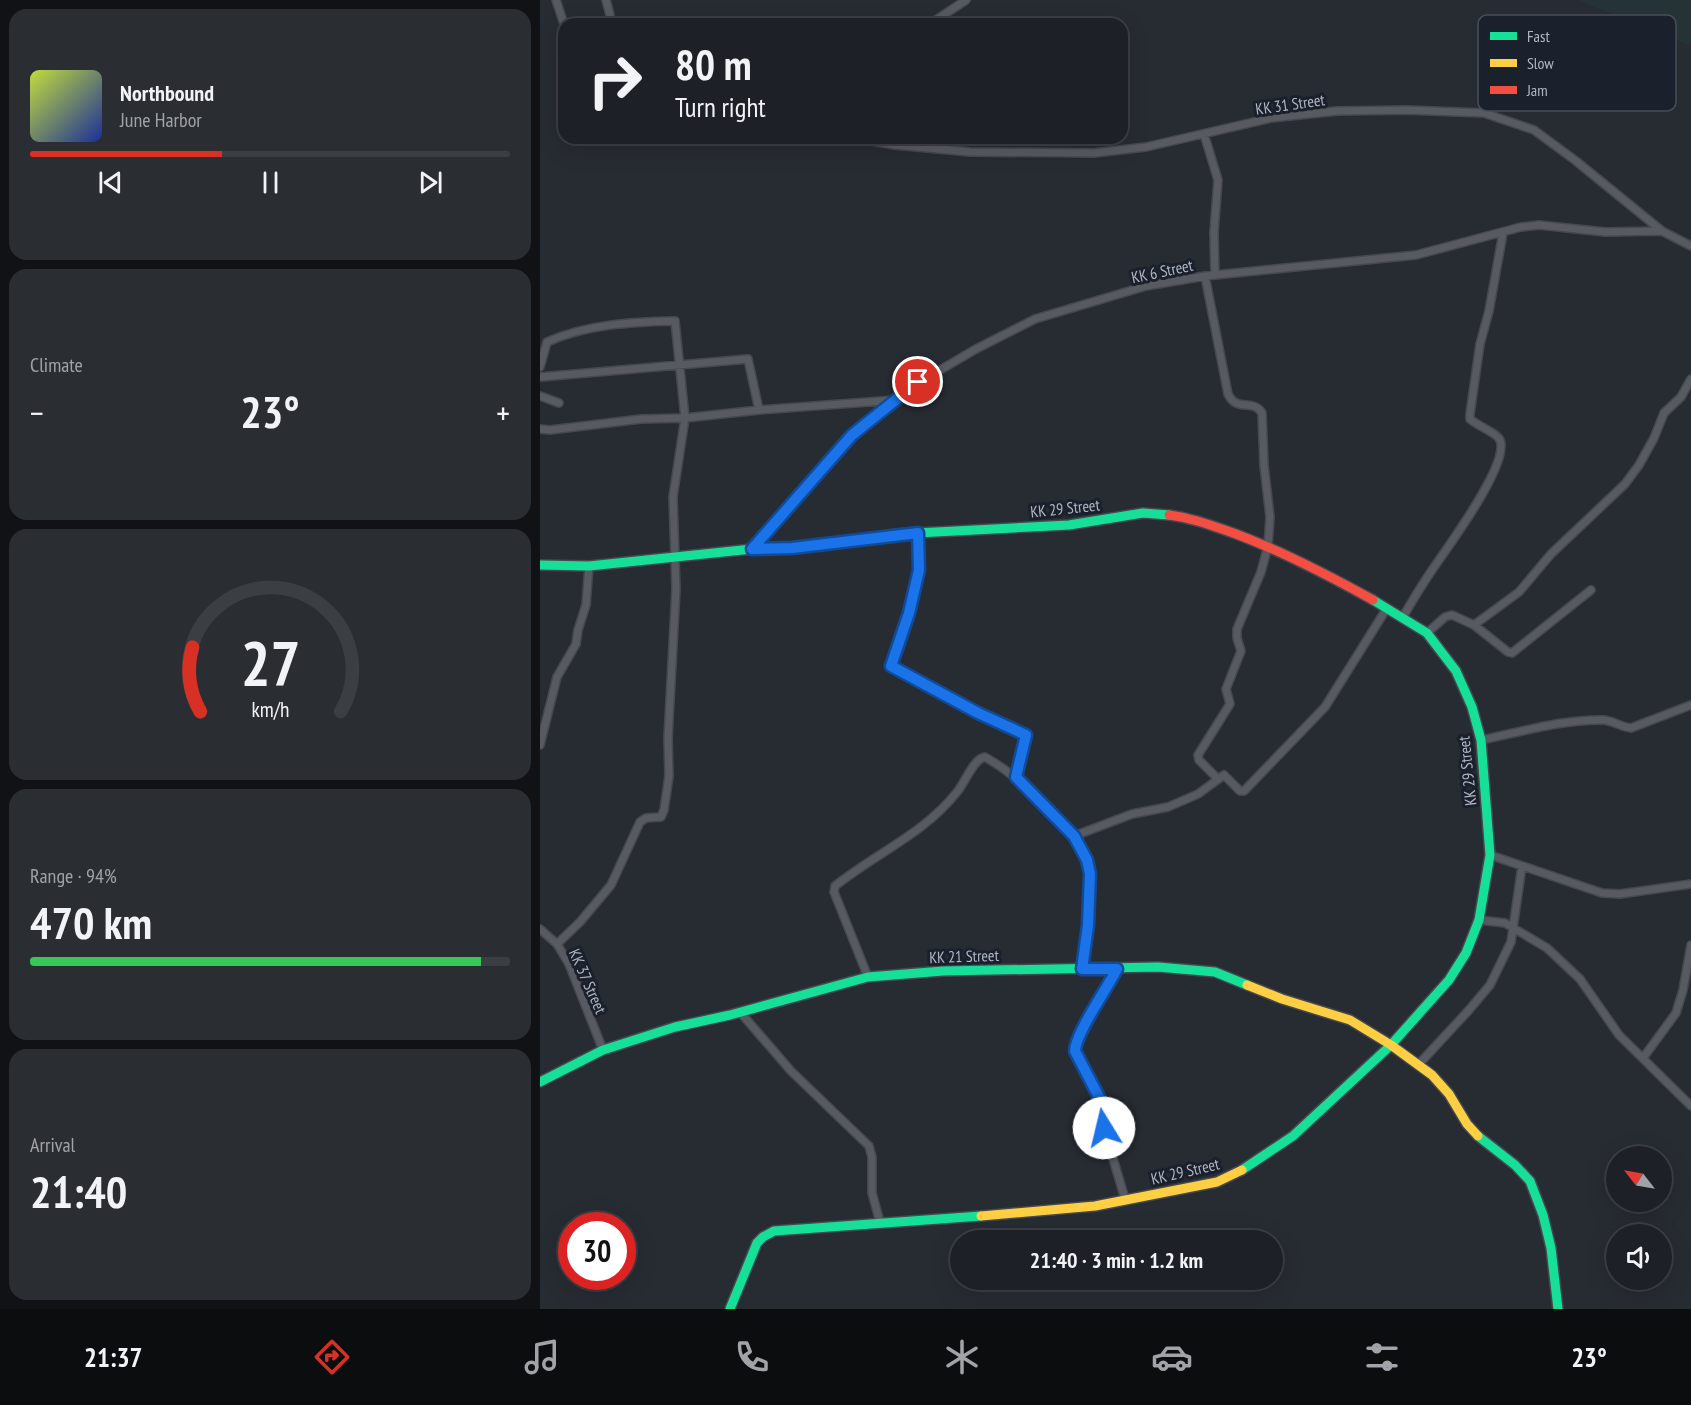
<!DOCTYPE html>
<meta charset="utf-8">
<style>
body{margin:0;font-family:"PT Sans Narrow",sans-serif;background:#2a2d32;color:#f1f3f6;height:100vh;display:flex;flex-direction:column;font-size:22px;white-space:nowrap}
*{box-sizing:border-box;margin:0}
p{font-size:20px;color:#a0a3a7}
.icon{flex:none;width:33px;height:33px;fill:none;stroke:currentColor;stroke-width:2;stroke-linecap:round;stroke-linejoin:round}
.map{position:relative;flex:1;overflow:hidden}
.side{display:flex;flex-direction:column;gap:9px;padding:9px;background:#101215;width:540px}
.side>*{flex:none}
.banner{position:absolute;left:18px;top:18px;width:570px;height:126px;border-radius:18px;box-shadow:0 6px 24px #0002,0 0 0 2px #3b3e43;background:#1d2026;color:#f1f3f6;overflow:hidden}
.needle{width:39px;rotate:301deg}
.fabs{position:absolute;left:1066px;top:1146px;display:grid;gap:12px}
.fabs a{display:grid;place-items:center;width:66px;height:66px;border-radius:50%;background:#1d2026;box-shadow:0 6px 24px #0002,0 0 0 2px #3b3e43;font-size:30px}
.speed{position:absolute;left:18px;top:1212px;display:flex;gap:12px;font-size:30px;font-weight:700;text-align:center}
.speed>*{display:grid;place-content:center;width:78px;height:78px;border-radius:50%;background:#1d2026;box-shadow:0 6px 24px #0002,0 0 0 2px #3b3e43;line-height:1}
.speed .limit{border:9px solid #d22;background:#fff;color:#111}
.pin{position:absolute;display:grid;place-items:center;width:51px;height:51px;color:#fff;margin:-26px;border:3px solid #fff;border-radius:50%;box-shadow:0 2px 6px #0007}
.me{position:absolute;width:66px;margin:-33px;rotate:351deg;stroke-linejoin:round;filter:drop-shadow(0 0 4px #0008)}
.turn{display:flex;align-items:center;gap:21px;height:126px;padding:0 18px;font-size:27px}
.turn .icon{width:78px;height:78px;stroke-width:2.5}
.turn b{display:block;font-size:42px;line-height:51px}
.big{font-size:45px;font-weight:700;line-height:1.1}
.side .widget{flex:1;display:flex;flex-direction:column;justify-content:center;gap:9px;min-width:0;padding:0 21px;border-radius:18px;background:#2a2d32}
.side .dial{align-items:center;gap:0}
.dial svg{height:156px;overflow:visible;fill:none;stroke:#3b3e43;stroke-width:7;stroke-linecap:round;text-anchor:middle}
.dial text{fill:#f1f3f6;stroke:none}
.song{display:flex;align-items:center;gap:18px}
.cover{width:72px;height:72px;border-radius:9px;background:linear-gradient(135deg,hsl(70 70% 55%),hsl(230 70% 35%))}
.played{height:6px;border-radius:3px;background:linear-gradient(90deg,#d93025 40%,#3b3e43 40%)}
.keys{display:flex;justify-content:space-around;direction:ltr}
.heat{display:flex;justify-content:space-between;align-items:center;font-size:33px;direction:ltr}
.charge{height:9px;border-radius:4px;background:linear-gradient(90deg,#34c759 94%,#3b3e43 0)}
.trip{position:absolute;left:410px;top:1230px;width:333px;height:60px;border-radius:30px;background:#1d2026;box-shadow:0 6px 24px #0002,0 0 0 2px #3b3e43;font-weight:700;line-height:60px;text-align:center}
.menu{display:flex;height:96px;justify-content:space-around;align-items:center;background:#0c0d0f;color:#a0a3a7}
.menu .icon{width:42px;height:42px}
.menu .selected{color:#d93025}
.menu b{font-size:27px;color:#f1f3f6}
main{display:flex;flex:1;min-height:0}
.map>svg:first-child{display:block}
.green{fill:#253337}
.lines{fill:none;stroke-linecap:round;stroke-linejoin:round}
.street-casing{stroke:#45484f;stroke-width:10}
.fast-casing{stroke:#45484f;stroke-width:12}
.slow-casing{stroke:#45484f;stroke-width:12}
.jam-casing{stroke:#45484f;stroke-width:12}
.street{stroke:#575a60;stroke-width:7}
.fast{stroke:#16e098;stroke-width:9}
.slow{stroke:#ffcf43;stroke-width:9}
.jam{stroke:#f24e42;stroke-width:9}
.route-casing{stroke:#114b97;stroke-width:15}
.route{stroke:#1a73e8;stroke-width:10}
.labels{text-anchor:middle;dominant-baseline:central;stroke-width:6;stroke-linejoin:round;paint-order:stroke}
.street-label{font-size:16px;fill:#b1b7c3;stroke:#1b212c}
.key{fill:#1b212c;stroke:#484e59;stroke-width:1.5}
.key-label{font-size:16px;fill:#b1b7c3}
</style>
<main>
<section class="side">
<div class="widget">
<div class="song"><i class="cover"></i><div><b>Northbound</b><p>June Harbor</p></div></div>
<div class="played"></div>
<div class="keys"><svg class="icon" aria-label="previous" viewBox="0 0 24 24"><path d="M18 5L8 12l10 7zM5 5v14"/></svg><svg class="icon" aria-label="pause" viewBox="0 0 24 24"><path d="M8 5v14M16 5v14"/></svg><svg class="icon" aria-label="next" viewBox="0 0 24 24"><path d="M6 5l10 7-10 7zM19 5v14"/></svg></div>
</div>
<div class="widget"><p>Climate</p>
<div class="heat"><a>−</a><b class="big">23°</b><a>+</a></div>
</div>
<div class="widget dial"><svg viewBox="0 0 100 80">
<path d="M14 69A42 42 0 1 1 86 69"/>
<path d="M14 69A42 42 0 0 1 10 36" stroke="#d93025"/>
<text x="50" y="56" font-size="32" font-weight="700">27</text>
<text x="50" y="72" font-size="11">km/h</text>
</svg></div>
<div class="widget"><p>Range · 94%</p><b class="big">470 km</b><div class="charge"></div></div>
<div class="widget"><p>Arrival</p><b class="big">21:40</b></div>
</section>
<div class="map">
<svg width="1151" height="1309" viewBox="0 0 1151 1309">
<rect width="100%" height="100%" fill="#272b32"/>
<path class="green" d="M 1038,0 L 1151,0 L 1151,46 Z"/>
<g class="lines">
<defs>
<path id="street" d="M 16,0 L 24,24
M 66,0 L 70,15
M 390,24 L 426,0
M 664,134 L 678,180 L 674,232 L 675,275
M 316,138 L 355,145 L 430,152 L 554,153 L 606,147 L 731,118 L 797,111 L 867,110 L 944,113 L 994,130 L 1036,161 L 1122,231 L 1151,246
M 665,276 L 688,394 C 697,413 713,398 722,413 L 724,465 L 730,517 L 728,546 L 721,572 L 697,629 L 697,638 L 701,651 L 686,689 L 690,704 L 658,755 L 659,760 L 678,779
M 0,367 L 7,342 C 47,324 92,322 135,321 L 145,418 L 133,497 L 136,589 L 128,738 L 129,776 L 124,810 L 121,817 L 106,818 L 100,822 L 71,885 L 40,922 L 17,944
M 0,377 L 208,359 L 219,410 L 356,400
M 0,396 L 19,403
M 0,429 L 10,430 L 101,419 L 145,418 L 219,410
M 378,533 L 379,570 L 369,613 L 351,666 L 438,713 L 485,735 L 476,776
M 212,549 L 312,435 L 378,383 L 436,349 L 495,319 L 606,286 L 665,276 L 876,255 L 981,227 L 999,225 L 1065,232 L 1122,231
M 863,617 C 872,601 882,585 892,570 C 907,548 970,464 960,440 C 957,433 936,425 930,419 L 930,414 L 940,344 L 949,311 L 963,233
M 934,625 L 979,592 L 1011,554 L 1085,484 L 1099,465 L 1114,438 L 1124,413 L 1141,397 L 1151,379
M 887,633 L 905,617 L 912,615 L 934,625 L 968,652 L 972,653 L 1051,590
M 941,740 C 981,732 1023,719 1064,720 C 1074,721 1081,727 1091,728 L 1151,705
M 0,745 L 17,677 L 36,644 L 38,630 L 46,605 L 49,566
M 534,836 L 592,814 L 628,807 L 658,794 L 684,775 L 700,791 L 704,791 L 785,707 L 847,608
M 950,855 L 1062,893 L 1080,894 L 1151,884
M 939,920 L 965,923 L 1007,948 L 1040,979 L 1079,1035 L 1151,1106
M 0,929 L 17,944 L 29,964 L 63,1050
M 577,969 C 568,986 535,1035 535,1051 L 561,1101 L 564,1128 L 585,1199
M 328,977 L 294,892 L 295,886 C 336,853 384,834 417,792 C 425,783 433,759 445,757 C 473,773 483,785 505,807 C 514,816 526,825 534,836 C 562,873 548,927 542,969
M 200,1012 L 251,1071 L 329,1146 L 332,1157 L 332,1193 L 340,1222
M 1103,1058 L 1136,1013 L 1143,990 L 1151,945
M 878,1065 L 929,1010 L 950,985 L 971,942 L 982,866"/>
<path id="fast" d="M 0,565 L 49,566 L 212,549 L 253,548 L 357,534 L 529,525 L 603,513 L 629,515
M 0,1082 L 63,1050 L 135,1027 L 190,1015 L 328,977 L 403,971 L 618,967 L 675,972 L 707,985
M 938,1136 L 975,1165 L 990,1181 L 1003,1215 L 1011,1248 L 1018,1309
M 702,1170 L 753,1136 L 851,1045 L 909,980 L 926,953 L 939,920 L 950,855 L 941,740 L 932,707 L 916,671 L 887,633 L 833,600
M 190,1309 L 217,1243 L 223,1237 L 234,1231 L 441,1216"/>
<path id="slow" d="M 707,985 L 742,999 L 810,1020 L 851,1045 L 892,1075 L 909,1094 L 927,1124 L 938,1136
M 441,1216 L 555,1206 L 677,1182 L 702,1170"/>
<path id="jam" d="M 629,515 C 653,518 673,526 696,534 C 744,552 788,575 833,600"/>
</defs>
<use href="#street" class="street-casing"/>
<use href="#fast" class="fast-casing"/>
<use href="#slow" class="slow-casing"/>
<use href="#jam" class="jam-casing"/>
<use href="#street" class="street"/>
<use href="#fast" class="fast"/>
<use href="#slow" class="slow"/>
<use href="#jam" class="jam"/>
</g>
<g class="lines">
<defs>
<path id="route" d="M 378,382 L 312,435 L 212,549 L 252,548 L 378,533 L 379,570 L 369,613 L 351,666 L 438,713 L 486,735 L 476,777 L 534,836 L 547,860 L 550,874 L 548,925 L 542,969 L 577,969 C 568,987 535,1034 535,1051 L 561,1101 L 564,1128"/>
</defs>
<use href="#route" class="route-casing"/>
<use href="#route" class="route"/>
</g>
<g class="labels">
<g class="street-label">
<text transform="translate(750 104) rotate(-8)">KK 31 Street</text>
<text transform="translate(622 271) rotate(-12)">KK 6 Street</text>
<text transform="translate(525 508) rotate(-6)">KK 29 Street</text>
<text transform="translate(927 771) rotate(-96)">KK 29 Street</text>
<text transform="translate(424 956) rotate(-2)">KK 21 Street</text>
<text transform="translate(48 981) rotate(66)">KK 37 Street</text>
<text transform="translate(645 1171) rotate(-13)">KK 29 Street</text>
</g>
</g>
<rect x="938" y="15" width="198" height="96" rx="9" class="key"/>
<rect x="950" y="32" width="27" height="8" fill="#16e098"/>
<rect x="950" y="59" width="27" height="8" fill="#ffcf43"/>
<rect x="950" y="86" width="27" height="8" fill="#f24e42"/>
<g class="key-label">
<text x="987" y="42">Fast</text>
<text x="987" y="69">Slow</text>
<text x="987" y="96">Jam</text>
</g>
</svg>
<div class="fabs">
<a><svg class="needle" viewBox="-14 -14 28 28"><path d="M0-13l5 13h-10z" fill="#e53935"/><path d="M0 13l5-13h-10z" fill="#a0a3a7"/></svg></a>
<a><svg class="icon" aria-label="sound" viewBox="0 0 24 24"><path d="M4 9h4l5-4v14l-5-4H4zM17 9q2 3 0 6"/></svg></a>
</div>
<div class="speed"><div class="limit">30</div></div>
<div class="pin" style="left:378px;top:382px;background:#d93025"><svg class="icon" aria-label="arrive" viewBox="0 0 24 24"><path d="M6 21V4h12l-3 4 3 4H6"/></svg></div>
<svg class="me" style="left:564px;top:1128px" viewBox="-20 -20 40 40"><circle r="19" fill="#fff"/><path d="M0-13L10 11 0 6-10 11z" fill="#1a73e8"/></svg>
<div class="trip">21:40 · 3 min · 1.2 km</div>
<div class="banner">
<div class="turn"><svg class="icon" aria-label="right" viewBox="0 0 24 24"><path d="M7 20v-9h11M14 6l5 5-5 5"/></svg><div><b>80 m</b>Turn right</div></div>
</div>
</div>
</main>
<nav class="menu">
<b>21:37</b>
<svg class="icon selected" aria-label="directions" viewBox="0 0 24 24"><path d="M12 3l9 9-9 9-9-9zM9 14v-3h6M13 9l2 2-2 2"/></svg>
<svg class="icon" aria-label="music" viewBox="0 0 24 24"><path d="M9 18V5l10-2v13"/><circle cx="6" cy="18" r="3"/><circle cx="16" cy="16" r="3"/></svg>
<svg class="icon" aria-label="phone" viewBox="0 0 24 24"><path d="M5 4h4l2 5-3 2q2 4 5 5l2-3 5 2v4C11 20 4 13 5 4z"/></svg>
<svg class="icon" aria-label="climate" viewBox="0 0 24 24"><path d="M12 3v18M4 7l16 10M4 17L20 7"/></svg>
<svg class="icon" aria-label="car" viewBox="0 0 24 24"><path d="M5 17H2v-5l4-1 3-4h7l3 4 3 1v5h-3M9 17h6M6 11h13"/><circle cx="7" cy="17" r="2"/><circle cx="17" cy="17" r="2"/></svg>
<svg class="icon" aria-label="filters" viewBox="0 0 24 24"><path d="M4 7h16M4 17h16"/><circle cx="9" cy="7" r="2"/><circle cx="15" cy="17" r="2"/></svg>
<b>23°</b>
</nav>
